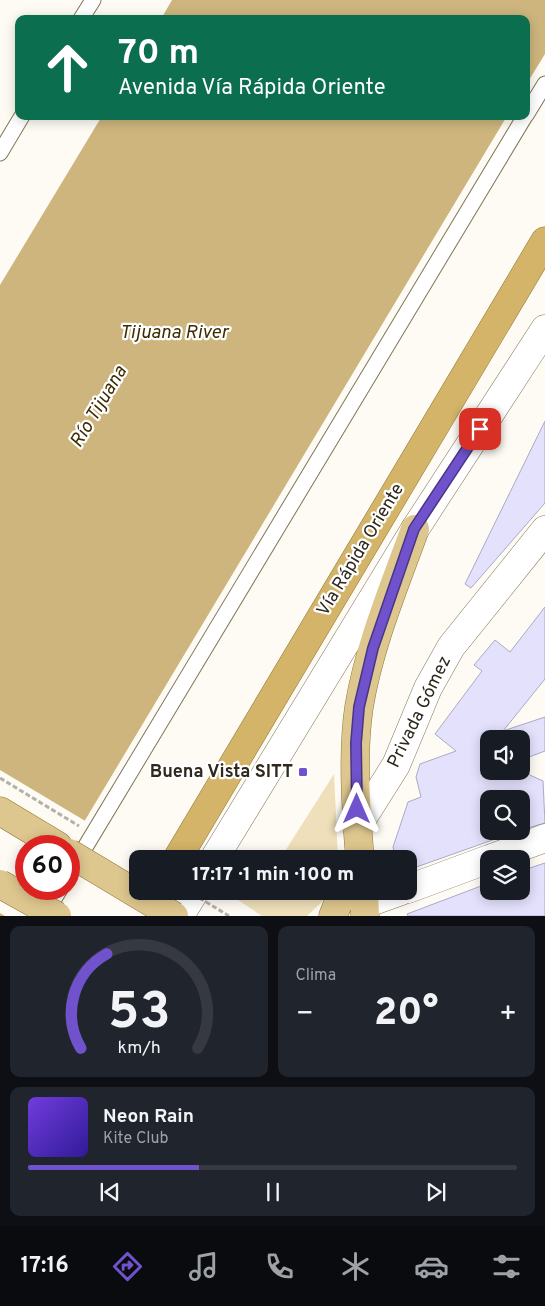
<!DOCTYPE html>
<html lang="es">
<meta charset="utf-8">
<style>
body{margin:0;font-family:Overpass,sans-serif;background:#20242c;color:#f1f3f6;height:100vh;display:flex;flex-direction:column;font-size:19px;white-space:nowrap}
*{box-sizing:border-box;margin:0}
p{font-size:16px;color:#9ea1a6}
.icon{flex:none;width:28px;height:28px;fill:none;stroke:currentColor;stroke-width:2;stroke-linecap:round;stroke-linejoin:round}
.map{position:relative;height:916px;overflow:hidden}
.drawer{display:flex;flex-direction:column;gap:10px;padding:10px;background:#0d0f14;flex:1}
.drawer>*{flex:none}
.top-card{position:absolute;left:15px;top:15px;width:515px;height:105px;border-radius:10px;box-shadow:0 2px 12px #0003;background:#0b6e4f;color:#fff;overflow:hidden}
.fabs{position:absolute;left:480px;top:730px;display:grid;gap:10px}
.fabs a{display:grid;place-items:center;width:50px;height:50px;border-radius:10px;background:#171b24;box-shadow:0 2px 12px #0003;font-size:25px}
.speed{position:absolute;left:15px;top:835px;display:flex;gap:10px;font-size:25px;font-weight:700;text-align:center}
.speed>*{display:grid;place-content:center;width:65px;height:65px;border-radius:50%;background:#171b24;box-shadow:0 2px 12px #0003;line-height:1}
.speed .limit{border:8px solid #d22;background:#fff;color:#111}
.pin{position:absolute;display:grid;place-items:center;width:42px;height:42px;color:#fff;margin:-21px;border-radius:10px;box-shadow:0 2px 8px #0006}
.me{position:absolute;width:55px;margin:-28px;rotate:0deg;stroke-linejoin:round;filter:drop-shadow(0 0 4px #0008)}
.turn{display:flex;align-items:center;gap:18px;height:105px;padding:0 20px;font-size:22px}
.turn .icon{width:65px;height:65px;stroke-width:2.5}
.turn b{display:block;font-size:35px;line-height:42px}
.big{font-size:38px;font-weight:800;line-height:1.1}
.drawer .widget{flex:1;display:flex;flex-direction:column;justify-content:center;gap:8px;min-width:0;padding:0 18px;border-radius:10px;background:#20242c}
.drawer .dial{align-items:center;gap:0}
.dial svg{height:130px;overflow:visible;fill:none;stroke:#363941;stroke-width:7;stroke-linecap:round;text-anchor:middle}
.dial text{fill:#f1f3f6;stroke:none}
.song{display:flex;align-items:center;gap:15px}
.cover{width:60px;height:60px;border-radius:8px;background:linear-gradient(135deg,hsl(260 70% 55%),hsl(250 70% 35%))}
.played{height:5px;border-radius:2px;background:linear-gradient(90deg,#7053cc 35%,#363941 35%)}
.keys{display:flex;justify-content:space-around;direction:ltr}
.heat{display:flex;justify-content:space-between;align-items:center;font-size:28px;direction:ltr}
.drawer .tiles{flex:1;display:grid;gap:10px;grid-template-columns:1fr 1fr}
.widget:last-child{grid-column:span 2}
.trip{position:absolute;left:129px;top:850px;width:288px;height:50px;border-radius:10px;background:#171b24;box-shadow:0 2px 12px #0003;font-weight:800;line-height:50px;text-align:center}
.tab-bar{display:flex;height:80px;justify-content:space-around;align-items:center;background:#090b0e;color:#9ea1a6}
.tab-bar .icon{width:35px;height:35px}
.tab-bar .selected{color:#7053cc}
.tab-bar b{font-size:22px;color:#f1f3f6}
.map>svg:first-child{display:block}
.green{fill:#efdfba}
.water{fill:#cdb57d}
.pier{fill:#fdfbf4}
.building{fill:#e3e1fb;stroke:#aca9c8}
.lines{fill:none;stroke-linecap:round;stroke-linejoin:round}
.service-casing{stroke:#837659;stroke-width:17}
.minor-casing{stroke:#837659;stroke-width:29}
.secondary-casing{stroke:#837659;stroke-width:29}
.primary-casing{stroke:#927836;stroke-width:29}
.trunk-casing{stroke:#927836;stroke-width:29}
.service{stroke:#fff;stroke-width:15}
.minor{stroke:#fff;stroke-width:28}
.secondary{stroke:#fff;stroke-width:28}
.primary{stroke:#dec78e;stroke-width:28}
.trunk{stroke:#d3b468;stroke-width:28}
.primary-bridge-casing{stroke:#927836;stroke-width:29;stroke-linecap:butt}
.path-bridge{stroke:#b4b1a8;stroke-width:3;stroke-dasharray:5 2.5;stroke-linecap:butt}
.primary-bridge{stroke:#dec78e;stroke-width:28}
.route-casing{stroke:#493685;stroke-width:12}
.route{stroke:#7053cc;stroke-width:9}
.poi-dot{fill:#7053cc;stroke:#fff;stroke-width:2}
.labels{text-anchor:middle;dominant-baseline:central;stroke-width:4.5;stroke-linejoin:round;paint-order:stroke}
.street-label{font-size:18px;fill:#2e291d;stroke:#fff}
.poi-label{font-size:18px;font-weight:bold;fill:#2e291d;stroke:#fff;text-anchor:end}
.water-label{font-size:19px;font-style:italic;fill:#3e2d00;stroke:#fff}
</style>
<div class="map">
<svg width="545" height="916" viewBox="0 0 545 916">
<rect width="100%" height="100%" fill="#fdfbf4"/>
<path class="green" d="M 334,774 L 338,859 L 280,859 Z
M 231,891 L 328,891 L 324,900 L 307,916 L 262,916 L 229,894 Z"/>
<path class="water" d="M 172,0 L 545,0 L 545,54 L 526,85 L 526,19 L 161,19 Z
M 102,116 L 507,116 L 69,847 L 26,846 L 27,916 L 0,916 L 0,285 Z"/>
<path class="pier" d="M 0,770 L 87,822 L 71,848 L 69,846 L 26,846 L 26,889 L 46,889 L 30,916 L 5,916 L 0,913 Z"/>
<path class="building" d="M 545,421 L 545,503 L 471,588 L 465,584 Z
M 545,607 L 545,679 L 503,731 L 545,717 L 545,751 L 521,760 L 521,739 L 489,739 L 489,771 L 521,771 L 543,781 L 545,823 L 521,830 L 521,799 L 489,799 L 489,831 L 518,831 L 408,870 L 408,859 L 396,859 L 393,847 L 408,802 L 421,797 L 416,777 L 420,764 L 456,751 L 435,734 L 482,671 L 474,665 L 495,640 L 510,652 Z
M 545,863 L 545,916 L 408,916 L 407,914 L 489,883 L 489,891 L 521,891 L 521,871 Z"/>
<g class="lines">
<defs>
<path id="service" d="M 81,19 L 93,0
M 526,115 L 545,84
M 0,153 L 22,116
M 69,874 L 525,116
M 44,915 L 60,889"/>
<path id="minor" d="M 357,827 L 396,765 L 428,688 L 451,647 L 545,530
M 489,859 L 545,838
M 408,889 L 489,859
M 365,904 L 401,891"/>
<path id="secondary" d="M 214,859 L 415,529 L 545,329
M 180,916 L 195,891"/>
<path id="primary" d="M 0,811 L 58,846
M 360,859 C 356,812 352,753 359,707 C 369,646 394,587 415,529
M 364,891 L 365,916
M 333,916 L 343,891"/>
<path id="trunk" d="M 177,859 L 545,241"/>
</defs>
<use href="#service" class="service-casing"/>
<use href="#minor" class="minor-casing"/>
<use href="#secondary" class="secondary-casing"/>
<use href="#primary" class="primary-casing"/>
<use href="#trunk" class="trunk-casing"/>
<use href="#service" class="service"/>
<use href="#minor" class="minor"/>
<use href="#secondary" class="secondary"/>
<use href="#primary" class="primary"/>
<use href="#trunk" class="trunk"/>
<defs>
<path id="primary-bridge" d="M 69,853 L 174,916
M 0,884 L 57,916"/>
</defs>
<use href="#primary-bridge" class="primary-bridge-casing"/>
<path class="path-bridge" d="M 0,778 L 79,826
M 193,894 L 229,916"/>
<use href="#primary-bridge" class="primary-bridge"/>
</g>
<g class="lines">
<defs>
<path id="route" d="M 357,809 L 356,743 L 359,707 L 373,648 L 414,529 L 480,429"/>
</defs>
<use href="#route" class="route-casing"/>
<use href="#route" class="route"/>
</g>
<rect class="poi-dot" x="298" y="767" width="10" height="10" rx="2.5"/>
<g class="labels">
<g class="street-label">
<text transform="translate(361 550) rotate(-59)">Vía Rápida Oriente</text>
<text transform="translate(420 712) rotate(-64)">Privada Gómez</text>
</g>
<g class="poi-label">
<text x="293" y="772">Buena Vista SITT</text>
</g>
<g class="water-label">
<text x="174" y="333">Tijuana River</text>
<text transform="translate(99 407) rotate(-59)">Río Tijuana</text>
</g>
</g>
</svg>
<div class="fabs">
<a><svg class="icon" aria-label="sound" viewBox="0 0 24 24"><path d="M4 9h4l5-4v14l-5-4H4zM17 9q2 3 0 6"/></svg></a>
<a><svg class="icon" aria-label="search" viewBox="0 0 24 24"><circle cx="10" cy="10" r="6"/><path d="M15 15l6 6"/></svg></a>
<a><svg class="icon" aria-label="layers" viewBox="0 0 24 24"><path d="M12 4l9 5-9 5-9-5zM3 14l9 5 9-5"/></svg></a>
</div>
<div class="speed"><div class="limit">60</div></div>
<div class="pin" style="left:480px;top:429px;background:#d93025"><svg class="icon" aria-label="arrive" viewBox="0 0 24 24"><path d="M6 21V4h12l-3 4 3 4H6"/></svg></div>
<svg class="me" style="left:357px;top:809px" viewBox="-20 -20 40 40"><path d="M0-17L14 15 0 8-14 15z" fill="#7053cc" stroke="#fff" stroke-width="4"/></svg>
<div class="trip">17:17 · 1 min · 100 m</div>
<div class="top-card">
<div class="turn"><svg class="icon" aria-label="ahead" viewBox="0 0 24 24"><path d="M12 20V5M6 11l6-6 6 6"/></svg><div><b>70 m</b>Avenida Vía Rápida Oriente</div></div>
</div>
</div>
<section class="drawer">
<div class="tiles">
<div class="widget dial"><svg viewBox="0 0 100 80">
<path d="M14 69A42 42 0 1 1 86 69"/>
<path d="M14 69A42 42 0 0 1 30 11" stroke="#7053cc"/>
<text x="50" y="56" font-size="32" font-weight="700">53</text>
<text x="50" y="72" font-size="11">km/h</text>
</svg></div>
<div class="widget"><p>Clima</p>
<div class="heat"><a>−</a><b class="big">20°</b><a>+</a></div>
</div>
<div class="widget">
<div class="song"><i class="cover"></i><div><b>Neon Rain</b><p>Kite Club</p></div></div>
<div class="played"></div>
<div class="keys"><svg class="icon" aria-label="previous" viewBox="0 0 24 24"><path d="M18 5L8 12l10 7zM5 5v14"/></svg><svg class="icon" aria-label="pause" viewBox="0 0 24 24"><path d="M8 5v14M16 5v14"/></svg><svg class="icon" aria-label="next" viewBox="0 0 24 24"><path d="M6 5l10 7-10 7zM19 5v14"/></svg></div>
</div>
</div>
</section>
<nav class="tab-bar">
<b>17:16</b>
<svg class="icon selected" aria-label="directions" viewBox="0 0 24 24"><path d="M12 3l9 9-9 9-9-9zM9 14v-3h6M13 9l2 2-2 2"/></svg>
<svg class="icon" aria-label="music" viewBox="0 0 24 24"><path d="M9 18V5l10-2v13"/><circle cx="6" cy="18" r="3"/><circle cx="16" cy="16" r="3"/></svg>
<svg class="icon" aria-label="phone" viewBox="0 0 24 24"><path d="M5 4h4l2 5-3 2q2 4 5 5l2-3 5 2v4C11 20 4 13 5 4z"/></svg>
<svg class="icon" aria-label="climate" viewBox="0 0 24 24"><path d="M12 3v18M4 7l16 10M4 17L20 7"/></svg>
<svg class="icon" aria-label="car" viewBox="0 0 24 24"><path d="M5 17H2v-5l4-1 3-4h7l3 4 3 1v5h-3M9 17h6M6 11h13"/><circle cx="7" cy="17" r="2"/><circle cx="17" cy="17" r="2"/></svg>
<svg class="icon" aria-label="filters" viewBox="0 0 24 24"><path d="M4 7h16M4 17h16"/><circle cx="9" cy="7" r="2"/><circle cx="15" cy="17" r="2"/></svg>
</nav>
